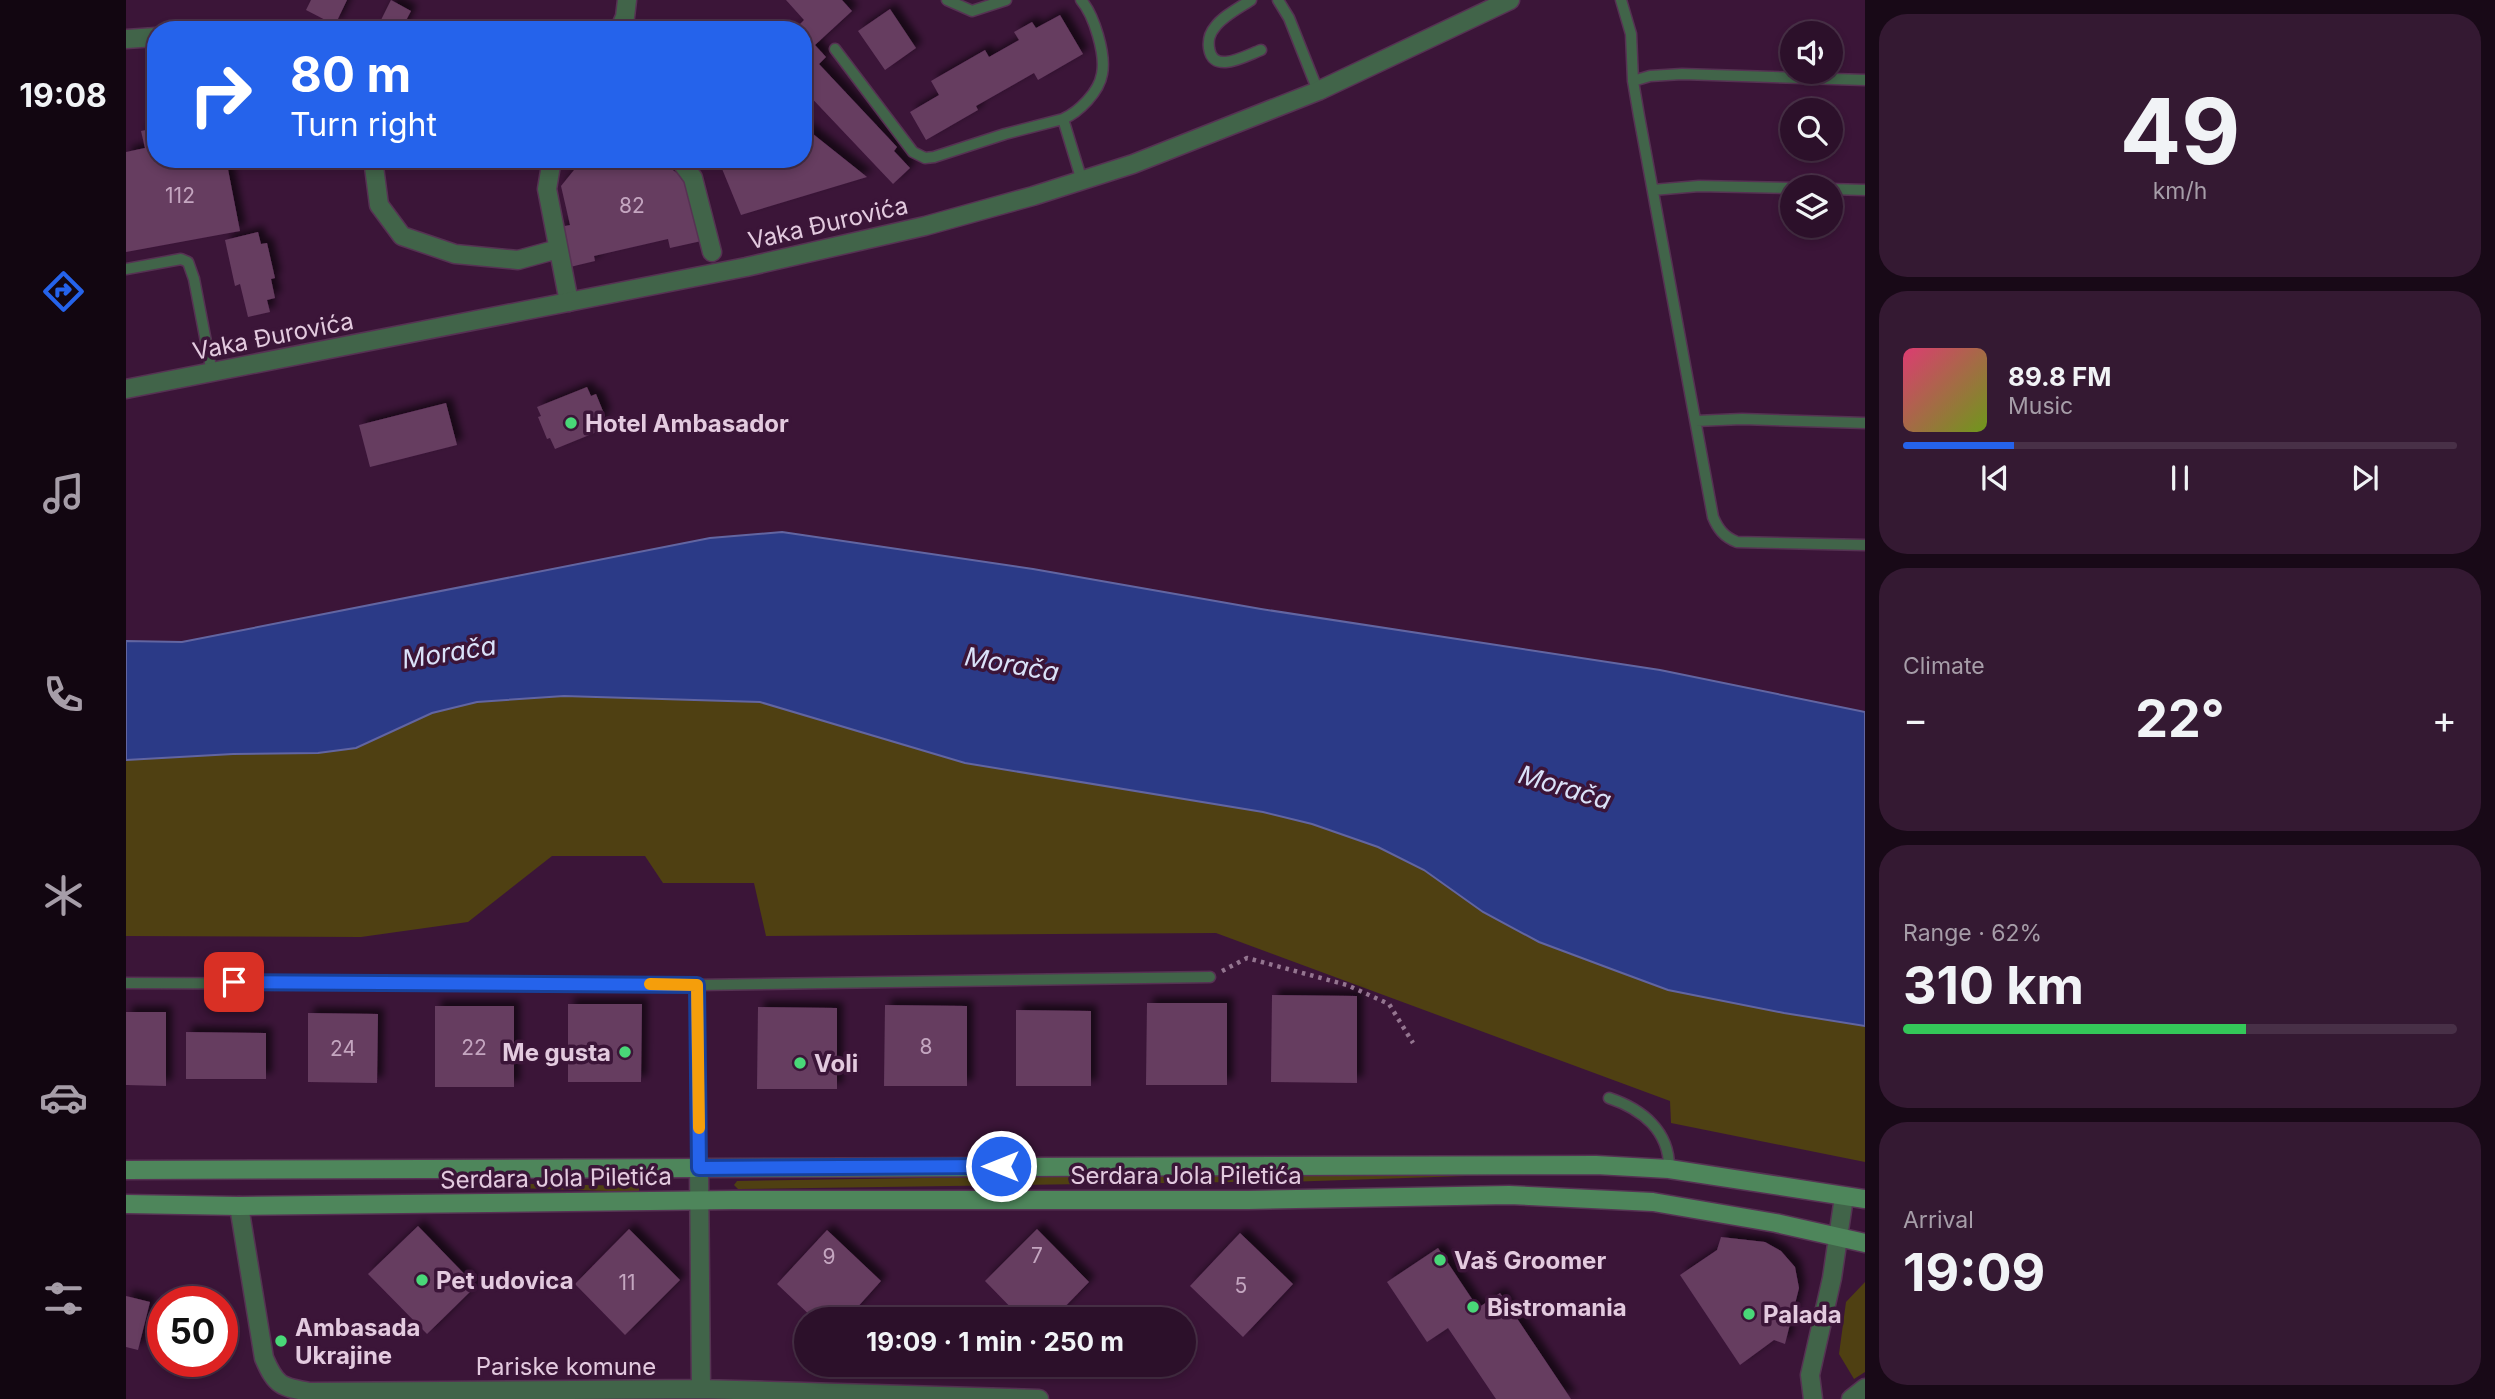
<!DOCTYPE html>
<meta charset="utf-8">
<style>
body{margin:0;font-family:Inter,sans-serif;background:#341932;color:#f1f3f6;height:100vh;display:flex;flex-direction:column;font-size:26px;white-space:nowrap}
*{box-sizing:border-box;margin:0}
p{font-size:23px;color:#a69da8}
.icon{flex:none;width:38px;height:38px;fill:none;stroke:currentColor;stroke-width:2;stroke-linecap:round;stroke-linejoin:round}
.map{position:relative;flex:1;overflow:hidden}
.drawer{display:flex;flex-direction:column;gap:14px;padding:14px;background:#180917;width:630px}
.drawer>*{flex:none}
.top-card{position:absolute;left:21px;top:21px;width:665px;height:147px;border-radius:28px;box-shadow:0 4px 10px #0003,0 0 0 2px #483047;background:#2563eb;color:#fff;overflow:hidden}
.buttons{position:absolute;left:1654px;top:21px;display:grid;gap:14px}
.buttons a{display:grid;place-items:center;width:63px;height:63px;border-radius:50%;background:#2c102a;box-shadow:0 4px 10px #0003,0 0 0 2px #483047;font-size:35px}
.speed{position:absolute;left:21px;top:1286px;display:flex;gap:14px;font-size:35px;font-weight:700;text-align:center}
.speed>*{display:grid;place-content:center;width:91px;height:91px;border-radius:50%;background:#2c102a;box-shadow:0 4px 10px #0003,0 0 0 2px #483047;line-height:1}
.speed .limit{border:10px solid #d22;background:#fff;color:#111}
.pin{position:absolute;display:grid;place-items:center;width:60px;height:60px;color:#fff;margin:-30px;border-radius:14px;box-shadow:0 4px 10px #0006}
.me{position:absolute;width:77px;margin:-38px;rotate:270deg;stroke-linejoin:round;filter:drop-shadow(0 0 5px #0008)}
.turn{display:flex;align-items:center;gap:24px;height:147px;padding:0 28px;font-size:32px}
.turn .icon{width:91px;height:91px;stroke-width:2.5}
.turn b{display:block;font-size:49px;line-height:60px}
.big{font-size:52px;font-weight:700;line-height:1.1}
.drawer .tile{flex:1;display:flex;flex-direction:column;justify-content:center;gap:10px;min-width:0;padding:0 24px;border-radius:28px;background:#341932}
.drawer .dial{align-items:center;gap:0}
.dial b{font-size:91px;line-height:1}
.song{display:flex;align-items:center;gap:21px}
.cover{width:84px;height:84px;border-radius:10px;background:linear-gradient(135deg,hsl(340 70% 55%),hsl(80 70% 35%))}
.played{height:7px;border-radius:4px;background:linear-gradient(90deg,#2563eb 20%,#483047 20%)}
.keys{display:flex;justify-content:space-around;direction:ltr}
.heat{display:flex;justify-content:space-between;align-items:center;font-size:38px;direction:ltr}
.charge{height:10px;border-radius:5px;background:linear-gradient(90deg,#34c759 62%,#483047 0)}
.trip{position:absolute;left:668px;top:1307px;width:402px;height:70px;border-radius:35px;background:#2c102a;box-shadow:0 4px 10px #0003,0 0 0 2px #483047;font-weight:700;line-height:70px;text-align:center}
main{display:flex;flex:1;min-height:0}
.tabs{display:flex;flex-direction:column;width:126px;justify-content:space-around;align-items:center;background:#120611;color:#a69da8}
.tabs .icon{width:49px;height:49px}
.tabs .selected{color:#2563eb}
.tabs b{font-size:32px;color:#f1f3f6}
.map>svg:first-child{display:block}
.green{fill:#4f4012}
.water{fill:#2b3a87;stroke:#6265a1;stroke-width:2}
.building{fill:#663c61;filter:url(#shadow)}
.lines{fill:none;stroke-linecap:round;stroke-linejoin:round}
.service-casing{stroke:#563253;stroke-width:13}
.minor-casing{stroke:#563253;stroke-width:21}
.tertiary-casing{stroke:#563253;stroke-width:21}
.secondary-casing{stroke:#563253;stroke-width:21}
.path{stroke:#947590;stroke-width:4.5;stroke-dasharray:3.5 5;stroke-linecap:butt}
.service{stroke:#416449;stroke-width:10}
.minor{stroke:#416449;stroke-width:18}
.tertiary{stroke:#416449;stroke-width:18}
.secondary{stroke:#4e865b;stroke-width:18}
.route-casing{stroke:#184099;stroke-width:18}
.route{stroke:#2563eb;stroke-width:12}
.slow{stroke:#f59e0b;stroke-width:12}
.poi-dot{fill:#49d778;stroke:#3b1538;stroke-width:2.5}
.labels{text-anchor:middle;dominant-baseline:central;stroke-width:7;stroke-linejoin:round;paint-order:stroke}
.number-label{font-size:21px;fill:#c4a6c0}
.street-label{font-size:24px;fill:#e3cadf;stroke:#3b1538}
.poi-label{font-size:24px;font-weight:bold;fill:#e3cadf;stroke:#3b1538;text-anchor:start}
.water-label{font-size:26px;font-style:italic;fill:#dae2f9;stroke:#3b1538}
</style>
<main>
<nav class="tabs">
<b>19:08</b>
<svg class="icon selected" aria-label="directions" viewBox="0 0 24 24"><path d="M12 3l9 9-9 9-9-9zM9 14v-3h6M13 9l2 2-2 2"/></svg>
<svg class="icon" aria-label="music" viewBox="0 0 24 24"><path d="M9 18V5l10-2v13"/><circle cx="6" cy="18" r="3"/><circle cx="16" cy="16" r="3"/></svg>
<svg class="icon" aria-label="phone" viewBox="0 0 24 24"><path d="M5 4h4l2 5-3 2q2 4 5 5l2-3 5 2v4C11 20 4 13 5 4z"/></svg>
<svg class="icon" aria-label="climate" viewBox="0 0 24 24"><path d="M12 3v18M4 7l16 10M4 17L20 7"/></svg>
<svg class="icon" aria-label="car" viewBox="0 0 24 24"><path d="M5 17H2v-5l4-1 3-4h7l3 4 3 1v5h-3M9 17h6M6 11h13"/><circle cx="7" cy="17" r="2"/><circle cx="17" cy="17" r="2"/></svg>
<svg class="icon" aria-label="filters" viewBox="0 0 24 24"><path d="M4 7h16M4 17h16"/><circle cx="9" cy="7" r="2"/><circle cx="15" cy="17" r="2"/></svg>
</nav>
<div class="map">
<svg width="1739" height="1399" viewBox="0 0 1739 1399">
<defs>
<filter id="shadow"><feDropShadow dx="6" dy="-6" stdDeviation="3.5" flood-color="#0009"/></filter>
</defs>
<rect width="100%" height="100%" fill="#3b1538"/>
<path class="green" d="M 438,696 L 634,702 L 839,763 L 1137,812 L 1186,824 L 1252,847 L 1298,870 L 1357,912 L 1413,942 L 1488,970 L 1542,990 L 1658,1013 L 1739,1026 L 1739,1162 L 1545,1123 L 1544,1101 L 1090,933 L 640,936 L 628,883 L 537,883 L 519,856 L 426,856 L 342,922 L 235,937 L 0,936 L 0,760 L 107,754 L 192,753 L 230,748 L 306,713 L 351,702 Z
M 1464,1165 L 1528,1168 L 1644,1183 L 1642,1191 L 1600,1183 L 1527,1175 L 1463,1172 L 1126,1183 L 1126,1174 Z
M 1107,1173 L 1108,1182 L 612,1189 L 608,1185 L 611,1181 Z
M 351,1183 L 513,1186 L 513,1192 L 328,1186 Z
M 1739,1282 L 1739,1372 L 1728,1379 L 1713,1354 L 1720,1302 Z"/>
<path class="water" d="M 656,532 L 907,569 L 1135,609 L 1534,670 L 1739,712 L 1739,1026 L 1658,1013 L 1542,990 L 1488,970 L 1413,942 L 1357,912 L 1298,870 L 1252,847 L 1186,824 L 1137,812 L 839,763 L 634,702 L 438,696 L 351,702 L 306,713 L 230,748 L 192,753 L 107,754 L 0,760 L 0,641 L 56,642 L 584,538 Z"/>
<path class="building" d="M 185,0 L 221,0 L 209,25 L 180,10 Z
M 265,0 L 285,11 L 275,30 L 263,30 L 253,24 Z
M 660,0 L 716,0 L 726,11 L 689,45 L 700,57 L 693,64 L 771,147 L 768,151 L 784,168 L 767,184 L 677,89 L 677,30 L 668,30 L 678,20 Z
M 764,9 L 790,48 L 759,70 L 732,31 Z
M 934,15 L 957,54 L 912,80 L 908,73 L 850,106 L 852,110 L 800,140 L 784,112 L 813,95 L 805,81 L 859,50 L 863,57 L 893,40 L 888,32 L 906,22 L 910,28 Z
M 677,126 L 741,177 L 615,215 L 592,159 L 677,159 Z
M 30,128 L 30,159 L 100,159 L 114,231 L 0,252 L 0,152 L 19,148 L 15,131 Z
M 457,159 L 532,159 L 567,185 L 580,240 L 544,248 L 542,239 L 468,256 L 469,261 L 444,267 L 434,227 L 444,225 L 435,186 Z
M 132,232 L 135,244 L 141,243 L 149,278 L 145,279 L 149,298 L 141,300 L 144,312 L 122,317 L 114,284 L 109,286 L 99,240 Z
M 461,387 L 465,396 L 470,394 L 479,416 L 473,418 L 478,429 L 429,449 L 424,438 L 421,439 L 412,417 L 415,416 L 411,407 Z
M 320,403 L 331,445 L 244,467 L 233,425 Z
M 1146,995 L 1231,996 L 1231,1083 L 1145,1082 Z
M 1021,1003 L 1101,1003 L 1101,1085 L 1020,1085 Z
M 442,1004 L 516,1004 L 515,1082 L 442,1082 Z
M 759,1005 L 841,1006 L 841,1086 L 758,1086 Z
M 309,1006 L 388,1006 L 388,1087 L 309,1087 Z
M 632,1007 L 711,1008 L 711,1089 L 631,1089 Z
M 890,1010 L 965,1011 L 965,1086 L 890,1086 Z
M 0,1012 L 40,1012 L 40,1086 L 0,1085 Z
M 182,1013 L 252,1014 L 251,1083 L 182,1082 Z
M 60,1032 L 140,1033 L 140,1079 L 60,1079 Z
M 292,1226 L 350,1286 L 301,1334 L 242,1274 Z
M 503,1229 L 554,1280 L 499,1335 L 449,1284 Z
M 911,1229 L 963,1282 L 926,1320 L 897,1320 L 859,1281 Z
M 701,1230 L 755,1281 L 720,1320 L 689,1320 L 651,1284 Z
M 1114,1233 L 1167,1284 L 1117,1337 L 1064,1286 Z
M 1595,1237 L 1639,1242 L 1655,1251 L 1669,1267 L 1673,1288 L 1659,1344 L 1648,1340 L 1614,1365 L 1554,1275 L 1591,1250 Z
M 1312,1248 L 1352,1308 L 1374,1293 L 1445,1399 L 1370,1399 L 1322,1328 L 1301,1342 L 1261,1282 Z
M 0,1296 L 24,1302 L 12,1350 L 0,1347 Z"/>
<g class="lines">
<defs>
<path id="service" d="M 821,0 L 846,11 L 880,0
M 1125,0 C 1113,8 1097,16 1089,27 C 1083,34 1082,40 1083,48 C 1087,75 1119,56 1135,50
M 1152,0 L 1163,18 L 1192,91
M 1495,0 L 1505,34 L 1507,81 L 1513,116 L 1587,517 C 1592,529 1598,537 1611,542 L 1739,545
M 709,49 L 787,152 L 799,158 L 808,157 L 879,134 L 937,119 L 956,181
M 1507,81 L 1524,76 L 1556,74 L 1739,80
M 937,119 C 953,112 973,92 976,74 C 980,54 968,15 955,0
M 1704,189 L 1739,190
M 1527,190 L 1573,186 L 1666,188
M 0,269 L 55,259 L 62,262 L 68,279 L 86,373
M 1570,421 L 1616,419 L 1739,423
M 0,983 L 571,985 L 1084,977
M 571,985 L 573,1168
M 1483,1098 C 1516,1109 1544,1131 1543,1169"/>
<path id="minor" d="M 493,30 L 499,17 L 501,0
M 0,39 L 30,37
M 247,159 L 253,205 L 276,236 L 329,254 L 392,260 L 432,249
M 426,159 L 421,189 L 443,302
M 553,159 L 567,178 L 586,252
M 573,1168 L 575,1389
M 113,1206 L 138,1358 C 150,1386 155,1387 184,1392 L 575,1389 L 913,1399
M 1725,1399 L 1739,1388"/>
<path id="tertiary" d="M 0,389 L 620,267 L 799,226 L 907,196 L 1007,164 L 1192,91 L 1384,0
M 1687,1399 L 1684,1375 L 1706,1278 L 1718,1197"/>
<path id="secondary" d="M 0,1170 L 1470,1165 L 1543,1169 L 1739,1199
M 0,1204 L 113,1206 L 606,1200 L 1122,1200 L 1383,1195 L 1527,1202 L 1650,1223 L 1739,1243"/>
</defs>
<use href="#service" class="service-casing"/>
<use href="#minor" class="minor-casing"/>
<use href="#tertiary" class="tertiary-casing"/>
<use href="#secondary" class="secondary-casing"/>
<path class="path" d="M 1096,971 L 1121,958 L 1221,985 L 1263,1004 L 1287,1043"/>
<use href="#service" class="service"/>
<use href="#minor" class="minor"/>
<use href="#tertiary" class="tertiary"/>
<use href="#secondary" class="secondary"/>
</g>
<g class="lines">
<defs>
<path id="route" d="M 108,982 L 571,985 L 573,1168 L 875,1166"/>
</defs>
<use href="#route" class="route-casing"/>
<use href="#route" class="route"/>
<path class="slow" d="M 524,984 L 571,985 L 573,1128"/>
</g>
<g class="poi-dot">
<circle cx="445" cy="423" r="7"/>
<circle cx="499" cy="1052" r="7"/>
<circle cx="674" cy="1063" r="7"/>
<circle cx="1314" cy="1260" r="7"/>
<circle cx="296" cy="1280" r="7"/>
<circle cx="1347" cy="1307" r="7"/>
<circle cx="1623" cy="1314" r="7"/>
<circle cx="155" cy="1341" r="7"/>
</g>
<g class="labels">
<g class="number-label">
<text x="54" y="195">112</text>
<text x="506" y="205">82</text>
<text x="800" y="1046">8</text>
<text x="348" y="1047">22</text>
<text x="217" y="1048">24</text>
<text x="911" y="1255">7</text>
<text x="703" y="1256">9</text>
<text x="501" y="1282">11</text>
<text x="1115" y="1285">5</text>
</g>
<g class="street-label">
<text transform="translate(702 223) rotate(-13)">Vaka Đurovića</text>
<text transform="translate(147 336) rotate(-11)">Vaka Đurovića</text>
<text x="1060" y="1175">Serdara Jola Piletića</text>
<text transform="translate(430 1178) rotate(-1)">Serdara Jola Piletića</text>
<text x="440" y="1366">Pariske komune</text>
</g>
<g class="poi-label">
<text x="459" y="423">Hotel Ambasador</text>
<text x="485" y="1052" text-anchor="end">Me gusta</text>
<text x="688" y="1063">Voli</text>
<text x="1328" y="1260">Vaš Groomer</text>
<text x="310" y="1280">Pet udovica</text>
<text x="1361" y="1307">Bistromania</text>
<text x="1637" y="1314">Palada</text>
<text x="169" y="1327">Ambasada<tspan x="169" dy="28">Ukrajine</tspan></text>
</g>
<g class="water-label">
<text transform="translate(323 652) rotate(-9)">Morača</text>
<text transform="translate(886 664) rotate(10)">Morača</text>
<text transform="translate(1439 787) rotate(17)">Morača</text>
</g>
</g>
</svg>
<div class="buttons">
<a><svg class="icon" aria-label="sound" viewBox="0 0 24 24"><path d="M4 9h4l5-4v14l-5-4H4zM17 9q2 3 0 6"/></svg></a>
<a><svg class="icon" aria-label="search" viewBox="0 0 24 24"><circle cx="10" cy="10" r="6"/><path d="M15 15l6 6"/></svg></a>
<a><svg class="icon" aria-label="layers" viewBox="0 0 24 24"><path d="M12 4l9 5-9 5-9-5zM3 14l9 5 9-5"/></svg></a>
</div>
<div class="speed"><div class="limit">50</div></div>
<div class="pin" style="left:108px;top:982px;background:#d93025"><svg class="icon" aria-label="arrive" viewBox="0 0 24 24"><path d="M6 21V4h12l-3 4 3 4H6"/></svg></div>
<svg class="me" style="left:875px;top:1166px" viewBox="-20 -20 40 40"><circle r="17" fill="#2563eb" stroke="#fff" stroke-width="3"/><path d="M0-11L8 9 0 5-8 9z" fill="#fff"/></svg>
<div class="trip">19:09 · 1 min · 250 m</div>
<div class="top-card">
<div class="turn"><svg class="icon" aria-label="right" viewBox="0 0 24 24"><path d="M7 20v-9h11M14 6l5 5-5 5"/></svg><div><b>80 m</b>Turn right</div></div>
</div>
</div>
<section class="drawer">
<div class="tile dial"><b>49</b><p>km/h</p></div>
<div class="tile">
<div class="song"><i class="cover"></i><div><b>89.8 FM</b><p>Music</p></div></div>
<div class="played"></div>
<div class="keys"><svg class="icon" aria-label="previous" viewBox="0 0 24 24"><path d="M18 5L8 12l10 7zM5 5v14"/></svg><svg class="icon" aria-label="pause" viewBox="0 0 24 24"><path d="M8 5v14M16 5v14"/></svg><svg class="icon" aria-label="next" viewBox="0 0 24 24"><path d="M6 5l10 7-10 7zM19 5v14"/></svg></div>
</div>
<div class="tile"><p>Climate</p>
<div class="heat"><a>−</a><b class="big">22°</b><a>+</a></div>
</div>
<div class="tile"><p>Range · 62%</p><b class="big">310 km</b><div class="charge"></div></div>
<div class="tile"><p>Arrival</p><b class="big">19:09</b></div>
</section>
</main>
